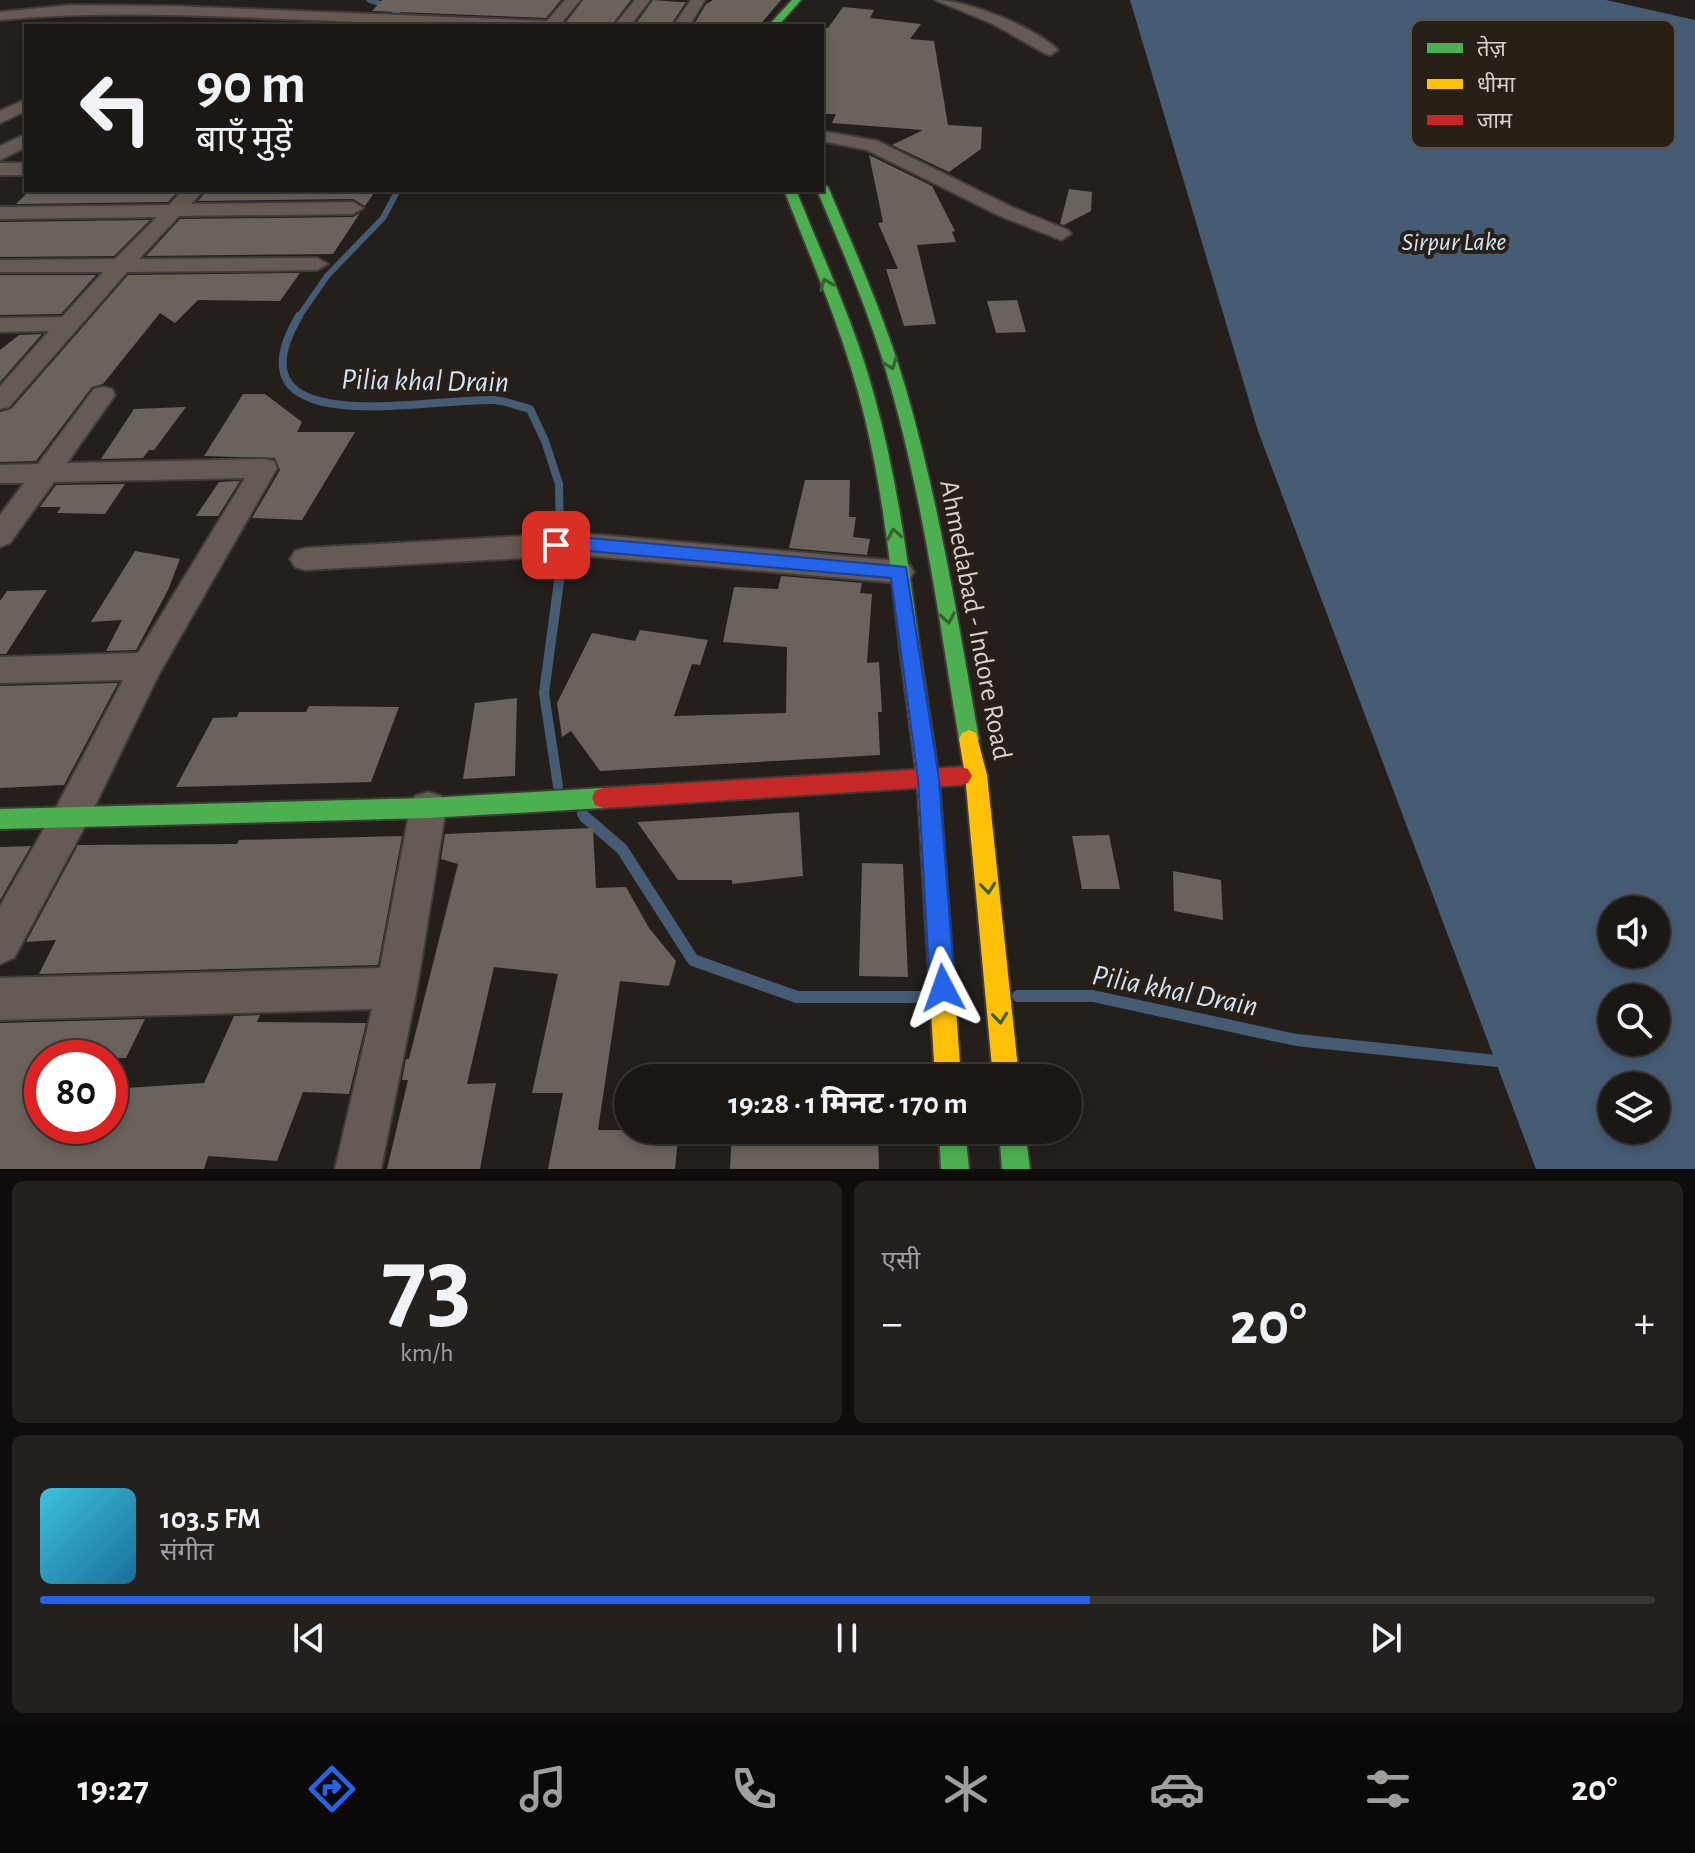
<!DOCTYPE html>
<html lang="hi">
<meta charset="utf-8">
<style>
body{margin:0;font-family:"Alegreya Sans","Noto Sans Devanagari",sans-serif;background:#24201d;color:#f1f3f6;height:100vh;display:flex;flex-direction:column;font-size:30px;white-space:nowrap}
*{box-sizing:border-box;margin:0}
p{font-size:26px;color:#a09fa0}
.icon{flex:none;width:44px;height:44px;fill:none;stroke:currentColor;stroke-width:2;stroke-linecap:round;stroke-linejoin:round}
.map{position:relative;height:1169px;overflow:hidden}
.side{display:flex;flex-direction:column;gap:12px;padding:12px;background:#0f0d0b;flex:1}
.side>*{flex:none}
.banner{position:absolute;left:24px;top:24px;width:800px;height:168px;border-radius:0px;box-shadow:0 4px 12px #0003,0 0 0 2px #393634;background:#1b1714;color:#f1f3f6;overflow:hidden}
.fabs{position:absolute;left:1598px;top:896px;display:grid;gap:16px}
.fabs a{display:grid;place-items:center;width:72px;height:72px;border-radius:50%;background:#1b1714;box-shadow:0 4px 12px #0003,0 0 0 2px #393634;font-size:40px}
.speed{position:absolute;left:24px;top:1040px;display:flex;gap:16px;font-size:40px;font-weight:700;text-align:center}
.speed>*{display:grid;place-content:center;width:104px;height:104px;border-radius:50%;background:#1b1714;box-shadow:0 4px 12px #0003,0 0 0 2px #393634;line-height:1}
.speed .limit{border:12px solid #d22;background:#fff;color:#111}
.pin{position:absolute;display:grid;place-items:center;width:68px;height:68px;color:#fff;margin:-34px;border-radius:16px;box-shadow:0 4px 12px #0006}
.me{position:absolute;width:88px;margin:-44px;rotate:356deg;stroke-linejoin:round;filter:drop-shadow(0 0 6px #0008)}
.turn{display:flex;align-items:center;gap:28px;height:168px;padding:0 40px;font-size:36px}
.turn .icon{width:104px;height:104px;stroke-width:2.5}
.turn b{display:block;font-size:56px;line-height:68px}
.big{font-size:60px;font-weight:700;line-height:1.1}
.side .card{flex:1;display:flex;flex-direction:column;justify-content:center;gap:12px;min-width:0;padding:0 28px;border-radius:12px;background:#24201d}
.side .dial{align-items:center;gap:0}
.dial b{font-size:104px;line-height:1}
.song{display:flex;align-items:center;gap:24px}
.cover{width:96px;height:96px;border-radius:12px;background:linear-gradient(135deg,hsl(190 70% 55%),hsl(200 70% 35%))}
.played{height:8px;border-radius:4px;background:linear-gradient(90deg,#2563eb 65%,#393634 65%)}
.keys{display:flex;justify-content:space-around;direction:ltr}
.heat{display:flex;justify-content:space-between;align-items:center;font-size:44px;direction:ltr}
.side .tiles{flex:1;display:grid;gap:12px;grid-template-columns:1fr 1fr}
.card:last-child{grid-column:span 2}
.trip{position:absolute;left:614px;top:1064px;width:468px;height:80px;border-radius:40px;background:#1b1714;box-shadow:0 4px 12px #0003,0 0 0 2px #393634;font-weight:700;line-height:80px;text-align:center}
.tabs{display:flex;height:128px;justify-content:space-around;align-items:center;background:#0b0908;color:#a09fa0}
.tabs .icon{width:56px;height:56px}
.tabs .on{color:#2563eb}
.tabs b{font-size:36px;color:#f1f3f6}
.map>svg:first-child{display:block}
.water{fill:#465c74;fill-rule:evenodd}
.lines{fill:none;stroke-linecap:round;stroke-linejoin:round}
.stream-far4{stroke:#465c74;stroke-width:5}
.stream-far3{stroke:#465c74;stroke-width:6}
.stream-far2{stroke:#465c74;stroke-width:8}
.stream-far1{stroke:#465c74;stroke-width:10}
.stream{stroke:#465c74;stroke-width:12}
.building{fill:#6a635c}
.street-casing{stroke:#403b38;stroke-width:4}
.fast-casing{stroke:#403b38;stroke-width:4}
.slow-casing{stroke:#403b38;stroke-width:4}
.jam-casing{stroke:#403b38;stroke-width:4}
.street{fill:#655b54;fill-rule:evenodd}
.fast{fill:#4caf50;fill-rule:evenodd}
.slow{fill:#ffc107;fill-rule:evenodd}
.jam{fill:#c62828;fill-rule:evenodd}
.oneway{stroke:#386031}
.route{fill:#2563eb;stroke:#184099;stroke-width:2}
.labels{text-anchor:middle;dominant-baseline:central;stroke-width:8;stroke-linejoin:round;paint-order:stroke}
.far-water-label{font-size:26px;font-style:italic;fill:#d3e5f8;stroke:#281f17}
.street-label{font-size:28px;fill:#d8d1cc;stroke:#281f17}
.water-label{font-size:30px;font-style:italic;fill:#d3e5f8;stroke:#281f17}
.key{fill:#281f17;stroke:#5d544d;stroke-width:2}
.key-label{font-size:22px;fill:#d8d1cc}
</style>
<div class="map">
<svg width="1695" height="1169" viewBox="0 0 1695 1169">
<rect width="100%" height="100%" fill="#241f1b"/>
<path class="water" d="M 1130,0 L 1606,0 L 1695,20 L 1695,1169 L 1536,1169 L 1258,431 ZM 1612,910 L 1656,910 L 1656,954 L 1612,954 ZM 1612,998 L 1656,998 L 1656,1042 L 1612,1042 ZM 1612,1086 L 1656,1086 L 1656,1130 L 1612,1130 Z"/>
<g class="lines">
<path class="stream-far4" d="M 369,0 L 388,6 L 413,26"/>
<path class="stream-far3" d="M 298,318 L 327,276 L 383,218 L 398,190"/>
<path class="stream-far2" d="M 299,316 C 223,445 433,397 494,400 C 506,401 518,406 530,409 L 545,441 L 559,484 L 560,540"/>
<path class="stream-far1" d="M 558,786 L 544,693 L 561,566 L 560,538
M 582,814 L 588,819"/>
<path class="stream" d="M 585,817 L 622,849 L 693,960 L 797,997 L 923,997
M 1018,996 L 1093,996 L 1296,1040 L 1497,1061"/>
</g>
<path class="building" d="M 382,0 L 561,0 L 546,18 L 372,11 Z
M 583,0 L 631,0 L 611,26 L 563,26 Z
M 653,0 L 678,2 L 686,2 L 670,26 L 634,26 Z
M 713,0 L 781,0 L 759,26 L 693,26 L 706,4 Z
M 843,7 L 874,10 L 870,18 L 921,24 L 910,39 L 934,41 L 948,125 L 982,127 L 981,149 L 949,172 L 892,145 L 923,130 L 832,123 L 836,114 L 822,114 L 822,27 L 828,28 Z
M 869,155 L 932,186 L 955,231 L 952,232 L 956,242 L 917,245 L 936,324 L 904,326 L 886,269 L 898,269 L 878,223 L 883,222 Z
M 1069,189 L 1092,192 L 1091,211 L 1064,225 L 1060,224 Z
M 30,190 L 179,190 L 168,202 L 16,204 Z
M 207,190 L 376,190 L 365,206 L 353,199 L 198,201 Z
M 360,213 L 333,254 L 146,256 L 180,219 L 353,217 Z
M 150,220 L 114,256 L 0,257 L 0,222 Z
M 300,273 L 280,301 L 198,300 L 175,323 L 160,313 L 103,384 L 92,387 L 36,461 L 0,462 L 0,412 L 11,409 L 128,275 Z
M 0,275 L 96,275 L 61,314 L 0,315 Z
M 1017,300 L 1026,332 L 996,333 L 987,301 Z
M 42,334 L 0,382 L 0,350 L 19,335 Z
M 243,394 L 265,394 L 302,422 L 297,432 L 355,432 L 302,520 L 252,518 L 280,470 L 275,458 L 204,456 Z
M 186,407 L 154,450 L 149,450 L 143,458 L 101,459 L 134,409 Z
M 805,480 L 850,480 L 849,517 L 856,517 L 853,537 L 870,539 L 867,555 L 789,548 Z
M 240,481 L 218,516 L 196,516 L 219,482 Z
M 125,484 L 105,514 L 57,513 L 61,507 L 40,507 L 56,485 Z
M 135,551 L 180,559 L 168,590 L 136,650 L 106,651 L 122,620 L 91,622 Z
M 781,576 L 862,583 L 860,593 L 872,594 L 867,663 L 879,662 L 882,712 L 878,712 L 880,755 L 600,771 L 571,731 L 562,737 L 557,703 L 592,633 L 635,641 L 640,630 L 708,640 L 700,665 L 692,664 L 674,716 L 786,713 L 787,647 L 723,642 L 734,587 L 778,589 Z
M 47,590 L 6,654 L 0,654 L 0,601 L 7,591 Z
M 118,683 L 64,785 L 0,788 L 0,686 Z
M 517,698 L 515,776 L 463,779 L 475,703 Z
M 309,706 L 399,707 L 371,782 L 176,787 L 213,718 L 237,717 L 239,712 L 306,712 Z
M 799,812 L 803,876 L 732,884 L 732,880 L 678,880 L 637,822 Z
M 593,828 L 596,888 L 626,887 L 649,928 L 676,961 L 669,986 L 620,981 L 598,1130 L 679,1130 L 675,1169 L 548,1169 L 563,1093 L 532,1093 L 558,974 L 494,967 L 467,1084 L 496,1083 L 480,1169 L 387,1169 L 408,1080 L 402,1080 L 406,1059 L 409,1059 L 458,864 L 441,859 L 445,834 Z
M 1109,835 L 1120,889 L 1082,889 L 1072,836 Z
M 402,836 L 378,965 L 39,974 L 56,940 L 26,942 L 78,845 L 237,844 L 239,840 Z
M 31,846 L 0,900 L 0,847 Z
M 862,863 L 903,864 L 908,977 L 859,976 Z
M 1173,871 L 1221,880 L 1223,920 L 1174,911 Z
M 260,1015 L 257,1022 L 366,1023 L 349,1094 L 303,1092 L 277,1161 L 208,1156 L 204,1169 L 0,1169 L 0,1023 L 145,1019 L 126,1058 L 42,1058 L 42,1126 L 110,1126 L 110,1089 L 204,1083 L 234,1016 Z
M 732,1130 L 878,1130 L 879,1169 L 730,1169 Z"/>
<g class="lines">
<defs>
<path id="street" d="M 565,0 L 580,0 L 559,26 C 476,26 393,24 310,20 C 206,16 103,10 0,20 L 0,12 L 70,5 L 174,6 L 547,21 Z
M 635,0 L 650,0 L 630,26 L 614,26 Z
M 691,0 L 705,0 L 689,26 L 673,26 Z
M 935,0 C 967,0 1035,27 1058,50 L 1050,55 L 1044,53 L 993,24 Z
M 26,99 L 26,111 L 0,123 L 0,111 Z
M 822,131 L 878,141 L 1014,208 L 1068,230 L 1071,234 L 1061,240 L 1000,216 L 867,150 L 822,141 Z
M 26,134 L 26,147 L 0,160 L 0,146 Z
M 0,163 L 26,163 L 26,175 L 0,175 Z
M 183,190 L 204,190 L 191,204 L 353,202 L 363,208 L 353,214 L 179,216 L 139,259 L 317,258 L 328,264 L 317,270 L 127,272 L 9,407 L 0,409 L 0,386 L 49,331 L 0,332 L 0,318 L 62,317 L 103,272 L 0,272 L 0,260 L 115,259 L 157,217 L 0,219 L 0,207 L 169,205 Z
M 103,387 L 112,389 L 115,395 L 67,463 L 264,459 L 274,461 L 277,468 L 159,674 L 84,828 L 14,958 L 0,964 L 0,906 L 58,804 L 123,680 L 0,683 L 0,657 L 138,653 L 245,478 L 54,482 L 10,543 L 0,547 L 0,515 L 24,483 L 0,483 L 0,465 L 38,464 L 94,389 Z
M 578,533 L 899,561 L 909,564 L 914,572 L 909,580 L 899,583 L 578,555 L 305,570 L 295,567 L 290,559 L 295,551 L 305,548 Z
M 428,792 L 441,796 L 446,808 L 417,988 L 381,1169 L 335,1169 L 372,1009 L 0,1020 L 0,978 L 380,968 L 410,808 L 415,796 Z"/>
<path id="fast" d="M 792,0 L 801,0 L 778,26 L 768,26 Z
M 822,184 L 828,187 C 856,253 885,318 905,386 C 939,502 958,621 979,739 L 976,745 L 969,748 L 962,745 L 959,739 C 938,613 921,484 883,361 C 865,303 841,247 817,190 L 822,190 Z
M 784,190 L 796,190 C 823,258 855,324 874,395 C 898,481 909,570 921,658 L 918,664 L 911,666 L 904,664 L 901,658 C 891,569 882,478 858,392 C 839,322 810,257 784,190 Z
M 603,788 L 611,791 L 614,798 L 611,805 L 603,808 L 428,818 L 0,829 L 0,809 L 428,798 Z
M 939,1130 L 965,1130 L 969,1169 L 941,1169 Z
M 999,1130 L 1025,1130 L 1030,1169 L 1002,1169 Z"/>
<path id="slow" d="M 911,650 L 918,652 L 921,658 L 939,779 L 961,1078 L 935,1078 L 917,779 L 901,658 L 904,652 Z
M 969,730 L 976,733 L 987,775 L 1019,1078 L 993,1078 L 965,775 L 959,739 L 962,733 Z"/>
<path id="jam" d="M 961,767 L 968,769 L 972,776 L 968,783 L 961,785 L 603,808 L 595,805 L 592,798 L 595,791 L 603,788 Z"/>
</defs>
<use href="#street" class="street-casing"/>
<use href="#fast" class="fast-casing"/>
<use href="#slow" class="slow-casing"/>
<use href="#jam" class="jam-casing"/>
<use href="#street" class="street"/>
<use href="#fast" class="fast"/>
<use href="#slow" class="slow"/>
<use href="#jam" class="jam"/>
</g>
<defs><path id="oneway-chevron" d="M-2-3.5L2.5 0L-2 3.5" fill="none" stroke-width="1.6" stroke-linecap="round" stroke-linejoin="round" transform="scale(2)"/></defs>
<g class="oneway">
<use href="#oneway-chevron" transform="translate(826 284) rotate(-111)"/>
<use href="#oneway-chevron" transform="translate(891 364) rotate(70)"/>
<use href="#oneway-chevron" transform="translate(894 534) rotate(-100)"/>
<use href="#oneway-chevron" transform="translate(948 618) rotate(80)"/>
<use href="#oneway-chevron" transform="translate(988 888) rotate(84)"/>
<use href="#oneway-chevron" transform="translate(1000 1018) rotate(84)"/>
</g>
<path class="route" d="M 578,537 L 906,567 L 939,779 L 955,988 L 952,997 L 943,1001 L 934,997 L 930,988 L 918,779 L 891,578 L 578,550 L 556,551 L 547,545 L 556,539 Z"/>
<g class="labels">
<g class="far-water-label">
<text x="1454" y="242">Sirpur Lake</text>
</g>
<g class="street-label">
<text transform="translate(975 620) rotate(79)">Ahmedabad - Indore Road</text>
</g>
<g class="water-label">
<text transform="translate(425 381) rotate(1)">Pilia khal Drain</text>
<text transform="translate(1175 991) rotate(11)">Pilia khal Drain</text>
</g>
</g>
<rect x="1411" y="20" width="264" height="128" rx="12" class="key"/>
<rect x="1427" y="43" width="36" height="10" fill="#4caf50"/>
<rect x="1427" y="79" width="36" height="10" fill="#ffc107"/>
<rect x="1427" y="115" width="36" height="10" fill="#c62828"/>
<g class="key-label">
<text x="1477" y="56">तेज़</text>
<text x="1477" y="92">धीमा</text>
<text x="1477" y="128">जाम</text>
</g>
</svg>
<div class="fabs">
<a><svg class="icon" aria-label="sound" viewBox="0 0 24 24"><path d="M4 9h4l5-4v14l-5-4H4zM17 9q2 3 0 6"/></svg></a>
<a><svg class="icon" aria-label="search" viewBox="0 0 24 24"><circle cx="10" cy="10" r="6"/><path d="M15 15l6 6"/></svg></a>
<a><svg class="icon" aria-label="layers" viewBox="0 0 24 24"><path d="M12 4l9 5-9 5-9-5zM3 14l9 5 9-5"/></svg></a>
</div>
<div class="speed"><div class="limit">80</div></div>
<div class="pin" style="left:556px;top:545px;background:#d93025"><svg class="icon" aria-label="arrive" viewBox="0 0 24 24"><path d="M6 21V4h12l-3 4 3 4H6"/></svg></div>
<svg class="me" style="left:943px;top:988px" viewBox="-20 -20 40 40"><path d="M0-17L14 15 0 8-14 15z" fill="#2563eb" stroke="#fff" stroke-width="4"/></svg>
<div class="trip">19:28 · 1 मिनट · 170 m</div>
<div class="banner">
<div class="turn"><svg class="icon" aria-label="left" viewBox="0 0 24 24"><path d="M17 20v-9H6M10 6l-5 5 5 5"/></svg><div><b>90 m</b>बाएँ मुड़ें</div></div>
</div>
</div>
<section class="side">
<div class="tiles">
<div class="card dial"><b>73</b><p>km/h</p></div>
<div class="card"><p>एसी</p>
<div class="heat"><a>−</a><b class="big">20°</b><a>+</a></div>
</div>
<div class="card">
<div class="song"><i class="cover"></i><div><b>103.5 FM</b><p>संगीत</p></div></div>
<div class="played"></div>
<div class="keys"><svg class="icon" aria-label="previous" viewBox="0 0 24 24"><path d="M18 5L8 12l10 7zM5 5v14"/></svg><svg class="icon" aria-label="pause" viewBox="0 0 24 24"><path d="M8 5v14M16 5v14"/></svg><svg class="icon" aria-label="next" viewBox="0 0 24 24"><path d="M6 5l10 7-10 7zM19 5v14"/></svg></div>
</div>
</div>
</section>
<nav class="tabs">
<b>19:27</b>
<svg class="icon on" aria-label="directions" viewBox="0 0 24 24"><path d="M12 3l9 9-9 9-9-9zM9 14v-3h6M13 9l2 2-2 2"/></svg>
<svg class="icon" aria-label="music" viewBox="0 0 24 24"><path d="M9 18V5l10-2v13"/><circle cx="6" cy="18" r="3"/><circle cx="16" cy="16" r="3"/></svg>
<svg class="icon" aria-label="phone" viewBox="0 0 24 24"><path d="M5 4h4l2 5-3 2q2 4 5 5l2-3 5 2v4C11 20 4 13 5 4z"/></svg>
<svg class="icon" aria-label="climate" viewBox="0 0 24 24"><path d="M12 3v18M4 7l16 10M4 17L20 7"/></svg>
<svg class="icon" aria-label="car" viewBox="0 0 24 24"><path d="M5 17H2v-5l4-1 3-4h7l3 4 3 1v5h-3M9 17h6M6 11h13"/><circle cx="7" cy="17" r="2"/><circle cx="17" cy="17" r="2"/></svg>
<svg class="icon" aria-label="filters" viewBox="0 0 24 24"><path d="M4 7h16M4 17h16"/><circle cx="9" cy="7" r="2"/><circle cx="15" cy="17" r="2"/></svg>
<b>20°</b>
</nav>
